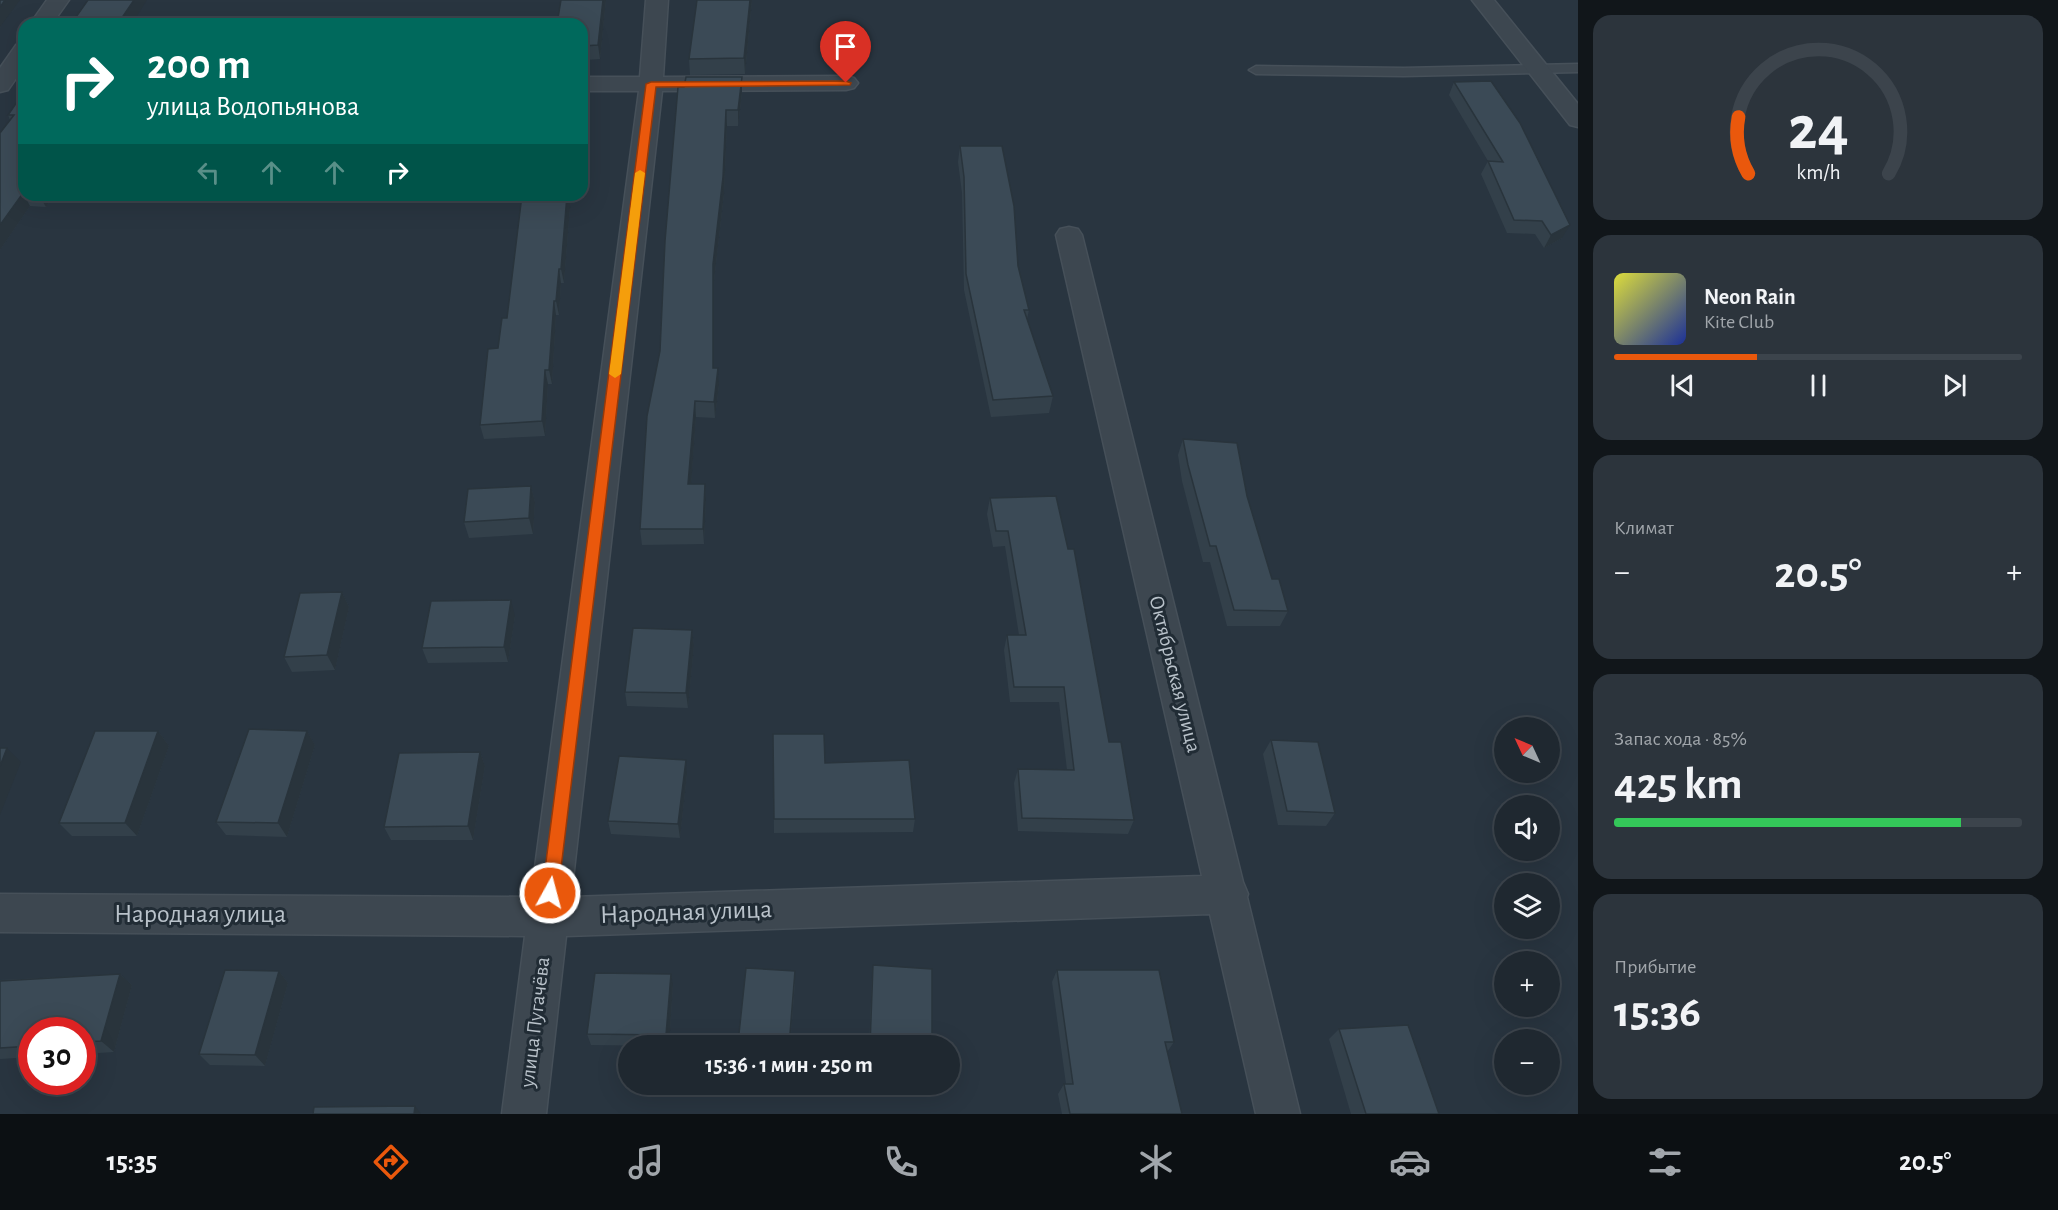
<!DOCTYPE html>
<html lang="ru">
<meta charset="utf-8">
<style>
body{margin:0;font-family:"Alegreya Sans",sans-serif;background:#2c343c;color:#f1f3f6;height:100vh;display:flex;flex-direction:column;font-size:22px;white-space:nowrap}
*{box-sizing:border-box;margin:0}
p{font-size:20px;color:#a1a6ab}
.icon{flex:none;width:33px;height:33px;fill:none;stroke:currentColor;stroke-width:2;stroke-linecap:round;stroke-linejoin:round}
.map{position:relative;flex:1;overflow:hidden}
.sheet{display:flex;flex-direction:column;gap:15px;padding:15px;background:#11161a;width:480px}
.sheet>*{flex:none}
.banner{position:absolute;left:18px;top:18px;width:570px;height:183px;border-radius:18px;box-shadow:0 6px 24px #0002,0 0 0 2px #3c444c;background:#00695c;color:#fff;overflow:hidden}
.needle{width:39px;rotate:314deg}
.fabs{position:absolute;left:1494px;top:717px;display:grid;gap:12px}
.fabs a{display:grid;place-items:center;width:66px;height:66px;border-radius:50%;background:#1f2830;box-shadow:0 6px 24px #0002,0 0 0 2px #3c444c;font-size:30px}
.speed{position:absolute;left:18px;top:1017px;display:flex;gap:12px;font-size:30px;font-weight:700;text-align:center}
.speed>*{display:grid;place-content:center;width:78px;height:78px;border-radius:50%;background:#1f2830;box-shadow:0 6px 24px #0002,0 0 0 2px #3c444c;line-height:1}
.speed .limit{border:9px solid #d22;background:#fff;color:#111}
.pin{position:absolute;display:grid;place-items:center;width:51px;height:51px;color:#fff;margin:-62px -26px;border-radius:50% 50% 50% 0;rotate:-45deg;box-shadow:0 0 6px #0007}
.pin .icon{rotate:45deg}
.me{position:absolute;width:66px;margin:-33px;rotate:7deg;stroke-linejoin:round;filter:drop-shadow(0 0 4px #0008)}
.turn{display:flex;align-items:center;gap:21px;height:126px;padding:0 30px;font-size:27px}
.turn .icon{width:78px;height:78px;stroke-width:2.5}
.turn b{display:block;font-size:42px;line-height:51px}
.lanes{display:flex;align-items:center;height:57px;padding:0 30px;background:#0003;justify-content:center;gap:30px;direction:ltr}
.lanes .off{opacity:.35}
.big{font-size:45px;font-weight:700;line-height:1.1}
.sheet .card{flex:1;display:flex;flex-direction:column;justify-content:center;gap:9px;min-width:0;padding:0 21px;border-radius:18px;background:#2c343c}
.sheet .dial{align-items:center;gap:0}
.dial svg{height:156px;overflow:visible;fill:none;stroke:#3c444c;stroke-width:7;stroke-linecap:round;text-anchor:middle}
.dial text{fill:#f1f3f6;stroke:none}
.song{display:flex;align-items:center;gap:18px}
.cover{width:72px;height:72px;border-radius:9px;background:linear-gradient(135deg,hsl(60 70% 55%),hsl(230 70% 35%))}
.played{height:6px;border-radius:3px;background:linear-gradient(90deg,#ea580c 35%,#3c444c 35%)}
.keys{display:flex;justify-content:space-around;direction:ltr}
.heat{display:flex;justify-content:space-between;align-items:center;font-size:33px;direction:ltr}
.charge{height:9px;border-radius:4px;background:linear-gradient(90deg,#34c759 85%,#3c444c 0)}
.trip{position:absolute;left:618px;top:1035px;width:342px;height:60px;border-radius:30px;background:#1f2830;box-shadow:0 6px 24px #0002,0 0 0 2px #3c444c;font-weight:700;line-height:60px;text-align:center}
.menu{display:flex;height:96px;justify-content:space-around;align-items:center;background:#0c1013;color:#a1a6ab}
.menu .icon{width:42px;height:42px}
.menu .current{color:#ea580c}
.menu b{font-size:27px;color:#f1f3f6}
main{display:flex;flex:1;min-height:0}
.map>svg:first-child{display:block}
.lines{fill:none;stroke-linecap:round;stroke-linejoin:round}
.lane-casing{stroke:#465059;stroke-width:3}
.street-casing{stroke:#465059;stroke-width:3}
.lane{fill:#3d4750;fill-rule:evenodd}
.street{fill:#3d4750;fill-rule:evenodd}
.wall{fill:#33404a}
.shaded-wall{fill:#29343c}
.building{fill:#3b4a56;stroke:#29343c;stroke-width:1.5}
.route{fill:#ea580c;stroke:#983908;stroke-width:1.5}
.slow{fill:#f59e0b}
.labels{text-anchor:middle;dominant-baseline:central;stroke-width:6;stroke-linejoin:round;paint-order:stroke}
.street-label{font-size:21px;fill:#b9c2ca;stroke:#212c35}
.near-street-label{font-size:26px;fill:#b9c2ca;stroke:#212c35}
</style>
<main>
<div class="map">
<svg width="1578" height="1114" viewBox="0 0 1578 1114">
<rect width="100%" height="100%" fill="#293540"/>
<g class="lines">
<defs>
<path id="lane" d="M 1578,64 L 1578,72 L 1404,76 L 1256,74 L 1249,70 L 1256,66 L 1404,68 Z"/>
<path id="street" d="M 47,0 L 69,0 L 52,24 L 30,24 Z
M 646,0 L 668,0 L 663,77 L 846,76 L 854,78 L 858,83 L 854,88 L 846,90 L 662,91 L 571,897 L 1202,876 L 1056,235 L 1060,229 L 1069,227 L 1078,229 L 1082,235 L 1243,882 L 1248,894 L 1247,897 L 1300,1114 L 1256,1114 L 1210,914 L 566,936 L 546,1114 L 502,1114 L 525,936 L 0,932 L 0,894 L 531,897 L 639,91 L 582,91 L 582,77 L 640,77 Z
M 1472,0 L 1494,0 L 1578,104 L 1578,127 L 1570,125 Z
M 24,43 L 24,67 L 8,90 L 0,92 L 0,68 L 16,45 Z"/>
</defs>
<use href="#lane" class="lane-casing"/>
<use href="#street" class="street-casing"/>
<use href="#lane" class="lane"/>
<use href="#street" class="street"/>
</g>
<path class="wall" d="M 561,0 L 606,0 L 600,59 L 584,60 L 583,75 Z
M 697,0 L 752,0 L 745,74 L 690,75 L 689,59 Z
M 1454,82 L 1562,238 L 1544,248 L 1535,234 L 1507,233 L 1481,174 L 1488,161 L 1449,95 Z
M 678,87 L 742,93 L 738,126 L 727,126 L 724,194 L 714,281 L 714,368 L 719,385 L 715,418 L 696,417 L 691,484 L 705,484 L 706,500 L 704,544 L 642,545 L 640,529 L 660,351 Z
M 24,92 L 24,195 L 54,195 L 46,207 L 30,206 L 0,250 L 0,133 L 10,120 L 8,115 Z
M 960,146 L 1018,266 L 1029,310 L 1027,319 L 1053,396 L 1049,413 L 991,417 L 964,290 L 962,193 L 958,162 Z
M 515,195 L 576,195 L 571,195 L 564,283 L 561,283 L 559,315 L 556,315 L 552,384 L 548,384 L 545,436 L 484,439 L 480,425 L 498,348 L 507,318 L 522,196 L 515,197 Z
M 1183,439 L 1247,496 L 1272,579 L 1288,611 L 1280,626 L 1227,626 L 1210,562 L 1203,562 L 1182,481 L 1178,455 Z
M 531,486 L 535,502 L 533,534 L 469,538 L 464,522 Z
M 1056,496 L 1109,742 L 1134,820 L 1128,834 L 1018,831 L 1014,783 L 1018,769 L 1067,770 L 1059,702 L 1010,702 L 1004,650 L 1007,635 L 1019,635 L 1005,546 L 993,547 L 987,514 L 990,498 Z
M 342,592 L 349,607 L 335,670 L 292,672 L 284,657 Z
M 515,616 L 508,662 L 428,663 L 422,648 Z
M 692,630 L 694,645 L 688,708 L 627,706 L 625,692 Z
M 158,731 L 169,746 L 137,836 L 72,836 L 59,823 Z
M 307,731 L 315,745 L 287,837 L 226,835 L 216,822 Z
M 773,734 L 825,763 L 915,819 L 913,832 L 774,833 Z
M 1271,740 L 1335,813 L 1326,826 L 1278,825 L 1263,754 Z
M 480,752 L 485,766 L 473,840 L 391,840 L 384,827 Z
M 687,774 L 680,838 L 611,834 L 608,821 Z
M 873,965 L 932,1046 L 869,1046 L 872,977 Z
M 1057,970 L 1174,1042 L 1167,1052 L 1182,1114 L 1062,1114 L 1058,1094 L 1064,1084 L 1066,1084 L 1052,982 Z
M 279,971 L 288,983 L 265,1066 L 210,1065 L 199,1054 Z
M 120,974 L 132,985 L 114,1052 L 82,1054 L 82,1030 L 32,1030 L 32,1057 L 0,1059 L 0,980 Z
M 795,983 L 790,1046 L 739,1046 L 738,1043 Z
M 673,985 L 669,1046 L 591,1045 L 587,1034 Z
M 1339,1029 L 1439,1114 L 1351,1114 L 1329,1039 Z"/>
<path class="shaded-wall" d="M 5,0 L 20,0 L 0,27 L 0,7 Z
M 134,0 L 147,0 L 132,24 L 119,22 Z
M 603,0 L 606,0 L 600,59 L 598,45 Z
M 750,0 L 752,0 L 745,74 L 744,58 Z
M 582,47 L 584,60 L 583,75 L 582,76 Z
M 742,77 L 742,93 L 738,126 L 738,110 Z
M 726,110 L 727,126 L 724,194 L 714,281 L 714,384 L 713,368 L 713,264 Z
M 23,193 L 30,206 L 0,250 L 0,225 Z
M 39,195 L 54,195 L 46,207 Z
M 567,195 L 571,195 L 564,283 L 561,269 Z
M 1570,225 L 1562,238 L 1544,248 L 1551,235 Z
M 559,269 L 561,283 L 559,315 L 556,301 Z
M 554,301 L 556,315 L 552,384 L 549,370 Z
M 718,368 L 719,385 L 715,418 L 714,402 Z
M 545,370 L 548,384 L 545,436 L 542,421 Z
M 695,401 L 696,417 L 690,500 L 688,484 Z
M 705,484 L 706,500 L 704,544 L 703,529 Z
M 531,486 L 535,502 L 533,534 L 529,518 Z
M 342,592 L 349,607 L 335,670 L 327,655 Z
M 511,600 L 515,616 L 508,662 L 504,647 Z
M 692,630 L 694,645 L 688,708 L 686,693 Z
M 158,731 L 169,746 L 137,836 L 125,823 Z
M 307,731 L 315,745 L 287,837 L 278,823 Z
M 7,748 L 21,762 L 0,815 L 0,766 Z
M 480,752 L 485,766 L 473,840 L 468,826 Z
M 686,760 L 687,774 L 680,838 L 678,824 Z
M 279,971 L 288,983 L 265,1066 L 255,1055 Z
M 795,971 L 790,1046 L 789,1046 Z
M 120,974 L 132,985 L 114,1052 L 101,1041 Z
M 671,974 L 673,985 L 669,1046 L 666,1035 Z
M 415,1106 L 421,1114 L 414,1114 Z"/>
<path class="building" d="M 0,0 L 5,0 L 0,7 Z
M 88,0 L 134,0 L 119,22 L 194,21 L 193,24 L 71,24 Z
M 561,0 L 603,0 L 598,45 L 582,46 L 582,24 L 557,24 Z
M 697,0 L 750,0 L 744,58 L 689,59 Z
M 452,20 L 451,24 L 339,24 L 339,23 Z
M 686,77 L 742,77 L 738,110 L 726,110 L 723,177 L 713,264 L 713,368 L 718,368 L 714,402 L 695,401 L 688,484 L 705,484 L 703,529 L 640,529 L 647,416 L 660,351 L 665,241 L 678,87 L 684,87 Z
M 1491,81 L 1520,123 L 1570,225 L 1551,235 L 1542,221 L 1514,220 L 1488,161 L 1503,162 L 1454,82 Z
M 24,92 L 24,193 L 23,193 L 0,225 L 0,133 L 14,115 L 8,115 Z
M 960,146 L 1002,146 L 1014,206 L 1018,266 L 1029,310 L 1024,310 L 1053,396 L 993,400 L 966,274 L 964,177 Z
M 522,195 L 567,195 L 561,269 L 559,269 L 556,301 L 554,301 L 549,370 L 545,370 L 542,421 L 480,425 L 488,349 L 498,348 L 502,318 L 507,318 Z
M 1183,439 L 1237,443 L 1247,496 L 1272,579 L 1279,579 L 1288,611 L 1234,610 L 1216,546 L 1210,546 L 1188,465 Z
M 531,486 L 529,518 L 464,522 L 468,489 Z
M 1056,496 L 1068,549 L 1074,549 L 1109,742 L 1121,742 L 1134,820 L 1022,818 L 1018,769 L 1074,770 L 1064,687 L 1014,687 L 1007,635 L 1026,635 L 1008,531 L 996,531 L 990,498 Z
M 342,592 L 327,655 L 284,657 L 300,593 Z
M 511,600 L 504,647 L 422,648 L 431,601 Z
M 633,628 L 692,630 L 686,693 L 625,692 Z
M 249,729 L 307,731 L 278,823 L 216,822 Z
M 95,731 L 158,731 L 125,823 L 59,823 Z
M 773,734 L 824,734 L 825,763 L 909,760 L 915,819 L 774,819 Z
M 1271,740 L 1318,742 L 1335,813 L 1287,811 Z
M 0,748 L 7,748 L 0,766 Z
M 480,752 L 468,826 L 384,827 L 399,753 Z
M 619,756 L 686,760 L 678,824 L 608,821 Z
M 873,965 L 932,969 L 932,1046 L 870,1046 Z
M 746,968 L 795,971 L 789,1046 L 765,1046 L 738,1043 Z
M 225,970 L 279,971 L 255,1055 L 199,1054 Z
M 1057,970 L 1159,970 L 1174,1042 L 1165,1042 L 1182,1114 L 1070,1114 L 1064,1084 L 1073,1084 Z
M 595,973 L 671,974 L 666,1035 L 587,1034 Z
M 120,974 L 101,1041 L 82,1042 L 82,1030 L 32,1030 L 32,1046 L 0,1048 L 0,981 Z
M 1408,1025 L 1439,1114 L 1366,1114 L 1339,1029 Z
M 415,1106 L 414,1114 L 313,1114 L 314,1107 Z"/>
<path class="route" d="M 846,81 L 851,83 L 850,85 L 656,87 L 558,893 L 556,899 L 550,901 L 544,899 L 542,893 L 646,84 L 651,82 Z"/>
<path class="slow" d="M 640,170 L 645,173 L 621,374 L 615,378 L 609,374 L 635,173 Z"/>
<g class="labels">
<g class="street-label">
<text transform="translate(1175 674) rotate(76)">Октябрьская улица</text>
<text transform="translate(535 1022) rotate(-83)">улица Пугачёва</text>
</g>
<g class="near-street-label">
<text transform="translate(686 912) rotate(-2)">Народная улица</text>
<text x="200" y="914">Народная улица</text>
</g>
</g>
</svg>
<div class="fabs">
<a><svg class="needle" viewBox="-14 -14 28 28"><path d="M0-13l5 13h-10z" fill="#e53935"/><path d="M0 13l5-13h-10z" fill="#a1a6ab"/></svg></a>
<a><svg class="icon" aria-label="sound" viewBox="0 0 24 24"><path d="M4 9h4l5-4v14l-5-4H4zM17 9q2 3 0 6"/></svg></a>
<a><svg class="icon" aria-label="layers" viewBox="0 0 24 24"><path d="M12 4l9 5-9 5-9-5zM3 14l9 5 9-5"/></svg></a>
<a>+</a>
<a>−</a>
</div>
<div class="speed"><div class="limit">30</div></div>
<div class="pin" style="left:846px;top:83px;background:#d93025"><svg class="icon" aria-label="arrive" viewBox="0 0 24 24"><path d="M6 21V4h12l-3 4 3 4H6"/></svg></div>
<svg class="me" style="left:550px;top:893px" viewBox="-20 -20 40 40"><circle r="17" fill="#ea580c" stroke="#fff" stroke-width="3"/><path d="M0-11L8 9 0 5-8 9z" fill="#fff"/></svg>
<div class="trip">15:36 · 1 мин · 250 m</div>
<div class="banner">
<div class="turn"><svg class="icon" aria-label="right" viewBox="0 0 24 24"><path d="M7 20v-9h11M14 6l5 5-5 5"/></svg><div><b>200 m</b>улица Водопьянова</div></div>
<div class="lanes"><svg class="icon off" aria-label="left" viewBox="0 0 24 24"><path d="M17 20v-9H6M10 6l-5 5 5 5"/></svg><svg class="icon off" aria-label="ahead" viewBox="0 0 24 24"><path d="M12 20V5M6 11l6-6 6 6"/></svg><svg class="icon off" aria-label="ahead" viewBox="0 0 24 24"><path d="M12 20V5M6 11l6-6 6 6"/></svg><svg class="icon" aria-label="right" viewBox="0 0 24 24"><path d="M7 20v-9h11M14 6l5 5-5 5"/></svg></div>
</div>
</div>
<section class="sheet">
<div class="card dial"><svg viewBox="0 0 100 80">
<path d="M14 69A42 42 0 1 1 86 69"/>
<path d="M14 69A42 42 0 0 1 9 40" stroke="#ea580c"/>
<text x="50" y="56" font-size="32" font-weight="700">24</text>
<text x="50" y="72" font-size="11">km/h</text>
</svg></div>
<div class="card">
<div class="song"><i class="cover"></i><div><b>Neon Rain</b><p>Kite Club</p></div></div>
<div class="played"></div>
<div class="keys"><svg class="icon" aria-label="previous" viewBox="0 0 24 24"><path d="M18 5L8 12l10 7zM5 5v14"/></svg><svg class="icon" aria-label="pause" viewBox="0 0 24 24"><path d="M8 5v14M16 5v14"/></svg><svg class="icon" aria-label="next" viewBox="0 0 24 24"><path d="M6 5l10 7-10 7zM19 5v14"/></svg></div>
</div>
<div class="card"><p>Климат</p>
<div class="heat"><a>−</a><b class="big">20.5°</b><a>+</a></div>
</div>
<div class="card"><p>Запас хода · 85%</p><b class="big">425 km</b><div class="charge"></div></div>
<div class="card"><p>Прибытие</p><b class="big">15:36</b></div>
</section>
</main>
<nav class="menu">
<b>15:35</b>
<svg class="icon current" aria-label="directions" viewBox="0 0 24 24"><path d="M12 3l9 9-9 9-9-9zM9 14v-3h6M13 9l2 2-2 2"/></svg>
<svg class="icon" aria-label="music" viewBox="0 0 24 24"><path d="M9 18V5l10-2v13"/><circle cx="6" cy="18" r="3"/><circle cx="16" cy="16" r="3"/></svg>
<svg class="icon" aria-label="phone" viewBox="0 0 24 24"><path d="M5 4h4l2 5-3 2q2 4 5 5l2-3 5 2v4C11 20 4 13 5 4z"/></svg>
<svg class="icon" aria-label="climate" viewBox="0 0 24 24"><path d="M12 3v18M4 7l16 10M4 17L20 7"/></svg>
<svg class="icon" aria-label="car" viewBox="0 0 24 24"><path d="M5 17H2v-5l4-1 3-4h7l3 4 3 1v5h-3M9 17h6M6 11h13"/><circle cx="7" cy="17" r="2"/><circle cx="17" cy="17" r="2"/></svg>
<svg class="icon" aria-label="filters" viewBox="0 0 24 24"><path d="M4 7h16M4 17h16"/><circle cx="9" cy="7" r="2"/><circle cx="15" cy="17" r="2"/></svg>
<b>20.5°</b>
</nav>
